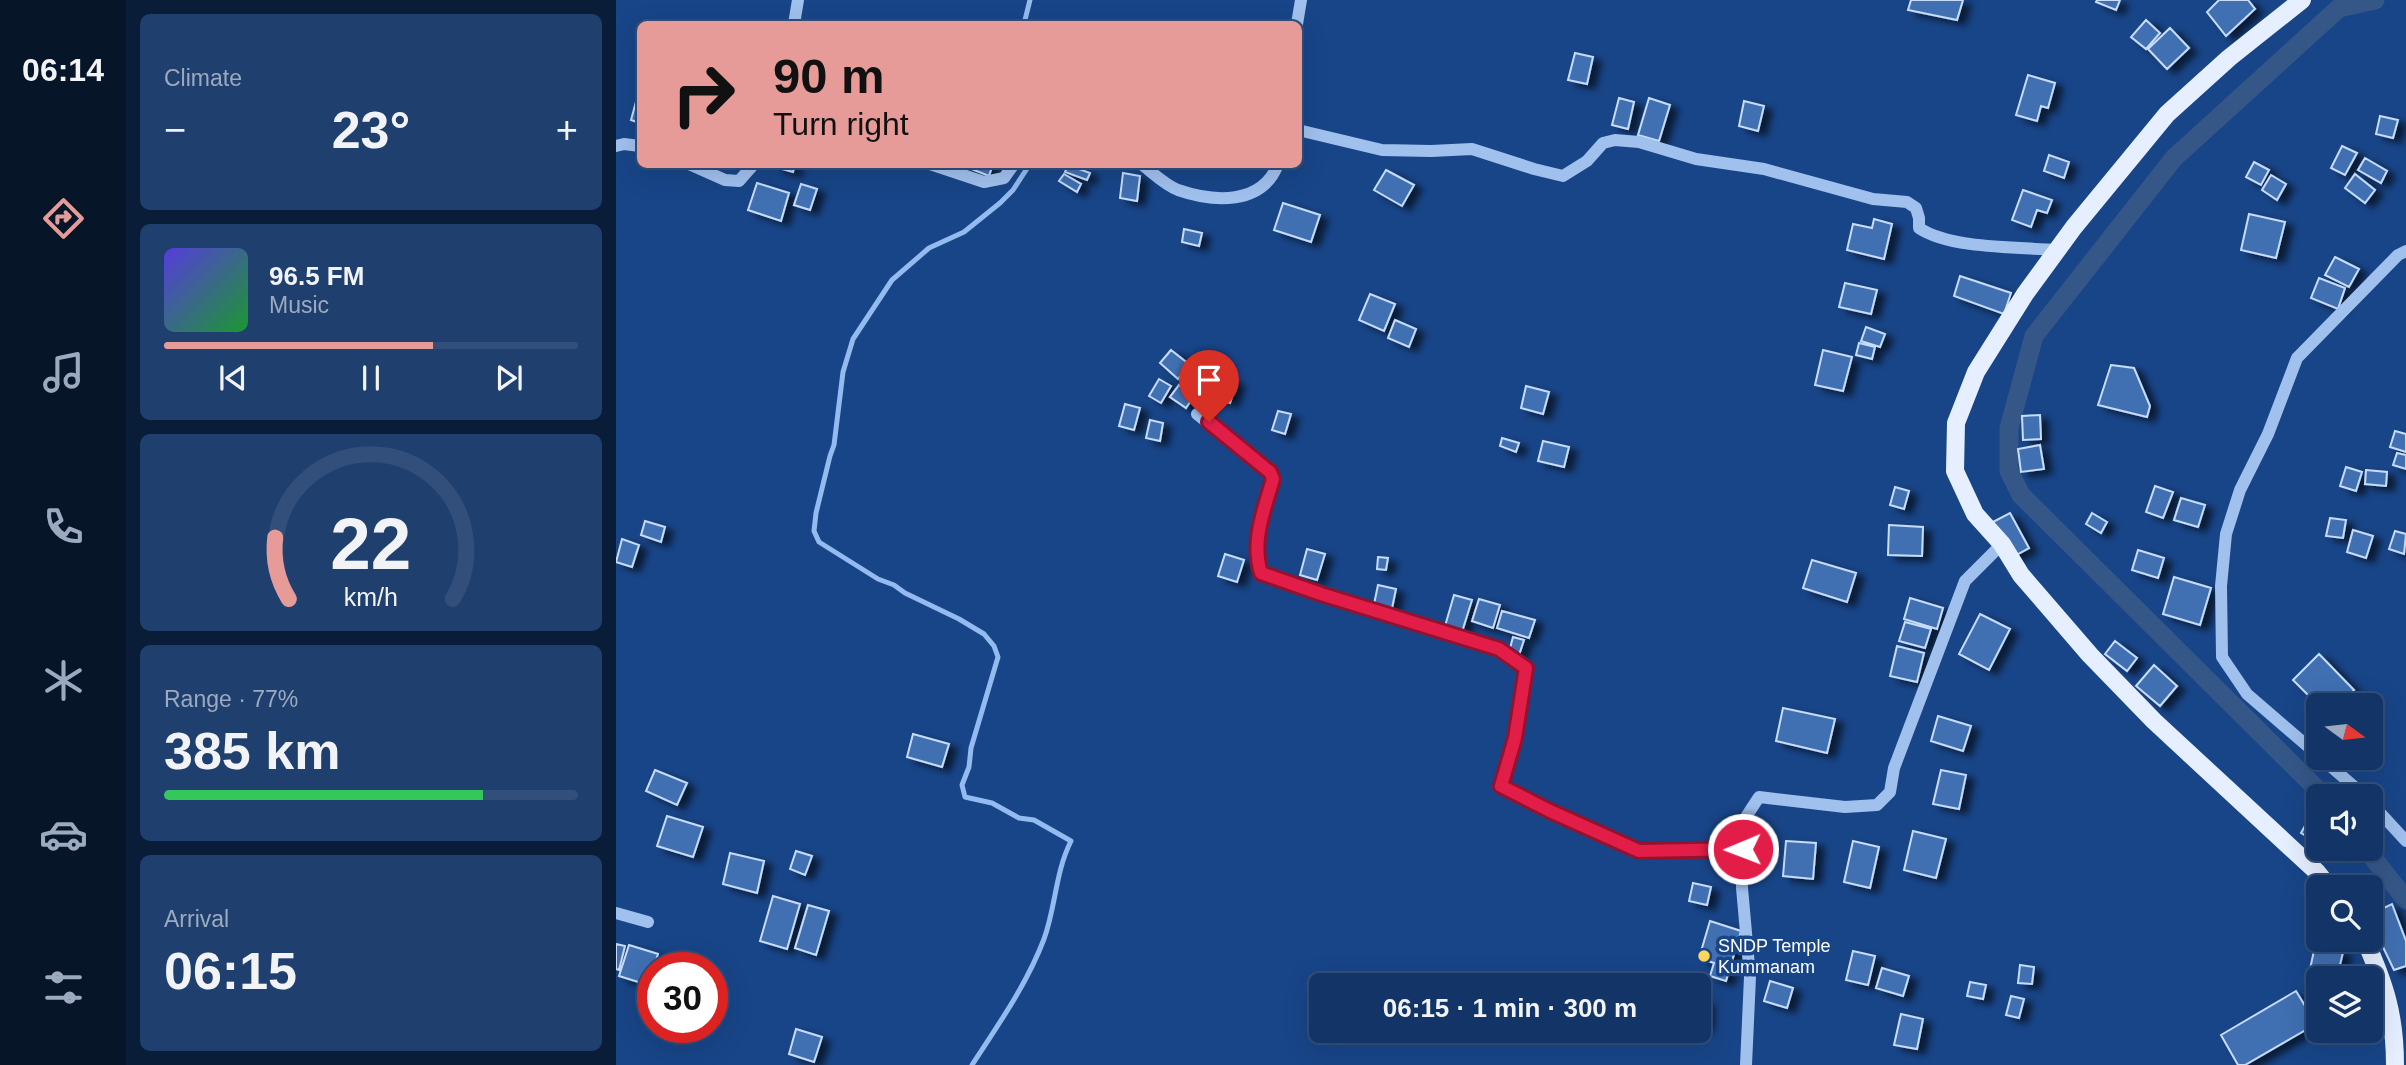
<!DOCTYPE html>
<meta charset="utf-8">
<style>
body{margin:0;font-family:Arial,sans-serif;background:#1f3f6f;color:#f1f3f6;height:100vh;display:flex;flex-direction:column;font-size:26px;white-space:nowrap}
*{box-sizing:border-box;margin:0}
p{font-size:23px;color:#9caabf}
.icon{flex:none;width:38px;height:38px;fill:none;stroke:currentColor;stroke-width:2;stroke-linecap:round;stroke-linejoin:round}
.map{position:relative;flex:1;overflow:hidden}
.drawer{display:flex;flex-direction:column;gap:14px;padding:14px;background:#0a1d38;width:490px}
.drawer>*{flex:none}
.guide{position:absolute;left:21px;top:21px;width:665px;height:147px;border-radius:10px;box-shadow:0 7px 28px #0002,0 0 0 2px #314f7a;background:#e69b98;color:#111;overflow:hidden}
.needle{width:46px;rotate:105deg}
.fabs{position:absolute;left:1690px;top:693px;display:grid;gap:14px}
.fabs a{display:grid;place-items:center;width:77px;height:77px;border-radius:10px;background:#123466;box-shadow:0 7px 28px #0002,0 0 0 2px #314f7a;font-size:35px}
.speed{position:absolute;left:21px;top:952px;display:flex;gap:14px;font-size:35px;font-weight:700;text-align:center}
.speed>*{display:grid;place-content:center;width:91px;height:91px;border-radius:50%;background:#123466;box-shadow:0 7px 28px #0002,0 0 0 2px #314f7a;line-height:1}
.speed .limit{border:10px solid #d22;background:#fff;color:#111}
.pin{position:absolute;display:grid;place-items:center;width:60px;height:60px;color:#fff;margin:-72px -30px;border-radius:50% 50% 50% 0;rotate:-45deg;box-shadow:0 0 7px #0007}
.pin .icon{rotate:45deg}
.me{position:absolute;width:77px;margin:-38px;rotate:269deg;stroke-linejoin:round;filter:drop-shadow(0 0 5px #0008)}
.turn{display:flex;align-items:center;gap:24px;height:147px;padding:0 21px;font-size:32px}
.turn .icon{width:91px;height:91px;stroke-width:2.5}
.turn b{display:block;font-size:49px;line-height:60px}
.big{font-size:52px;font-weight:800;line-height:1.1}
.drawer .tile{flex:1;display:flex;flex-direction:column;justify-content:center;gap:10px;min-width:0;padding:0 24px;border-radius:10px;background:#1f3f6f}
.drawer .dial{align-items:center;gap:0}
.dial svg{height:182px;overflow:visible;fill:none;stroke:#314f7a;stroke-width:7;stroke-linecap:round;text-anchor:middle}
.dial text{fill:#f1f3f6;stroke:none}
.song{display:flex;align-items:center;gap:21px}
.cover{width:84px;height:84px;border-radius:10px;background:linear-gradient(135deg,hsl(250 70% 55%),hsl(130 70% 35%))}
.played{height:7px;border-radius:4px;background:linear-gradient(90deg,#e69b98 65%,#314f7a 65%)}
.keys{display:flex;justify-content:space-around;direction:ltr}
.heat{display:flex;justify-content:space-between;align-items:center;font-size:38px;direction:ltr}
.charge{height:10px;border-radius:5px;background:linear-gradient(90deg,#34c759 77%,#314f7a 0)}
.trip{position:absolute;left:693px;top:973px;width:402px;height:70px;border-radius:10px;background:#123466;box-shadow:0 7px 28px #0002,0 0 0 2px #314f7a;font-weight:800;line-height:70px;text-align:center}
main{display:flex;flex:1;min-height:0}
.tab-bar{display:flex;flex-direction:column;width:126px;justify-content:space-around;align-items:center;background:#071529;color:#9caabf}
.tab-bar .icon{width:49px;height:49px}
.tab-bar .active{color:#e69b98}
.tab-bar b{font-size:32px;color:#f1f3f6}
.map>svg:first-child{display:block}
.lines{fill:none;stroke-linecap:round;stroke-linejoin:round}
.stream{stroke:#93bbf0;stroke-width:5}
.canal{stroke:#355788;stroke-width:19}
.building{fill:#4170b2;stroke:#c6dcfa;stroke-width:2;filter:url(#shadow)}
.minor{stroke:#a0c0ed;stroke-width:12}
.major{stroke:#e6efff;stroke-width:18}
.route-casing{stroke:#92132f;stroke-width:18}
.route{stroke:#e11d48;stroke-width:12}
.poi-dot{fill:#ffd55c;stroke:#184588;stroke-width:2.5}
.labels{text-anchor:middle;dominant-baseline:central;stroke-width:7;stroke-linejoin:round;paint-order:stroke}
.poi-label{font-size:18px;fill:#fff;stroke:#184588;text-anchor:start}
</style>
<main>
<nav class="tab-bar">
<b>06:14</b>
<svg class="icon active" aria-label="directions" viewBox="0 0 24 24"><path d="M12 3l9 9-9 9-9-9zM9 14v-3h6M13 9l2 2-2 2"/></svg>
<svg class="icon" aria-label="music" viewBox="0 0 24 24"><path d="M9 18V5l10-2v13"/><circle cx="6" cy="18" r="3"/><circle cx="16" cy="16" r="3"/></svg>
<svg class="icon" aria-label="phone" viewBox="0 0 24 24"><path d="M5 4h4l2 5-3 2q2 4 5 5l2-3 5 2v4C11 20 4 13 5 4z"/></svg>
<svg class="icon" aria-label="climate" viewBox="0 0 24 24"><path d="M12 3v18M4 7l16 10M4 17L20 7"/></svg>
<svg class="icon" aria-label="car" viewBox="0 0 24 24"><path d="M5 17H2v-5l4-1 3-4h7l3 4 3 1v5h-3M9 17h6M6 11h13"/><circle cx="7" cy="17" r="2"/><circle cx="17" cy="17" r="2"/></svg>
<svg class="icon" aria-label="filters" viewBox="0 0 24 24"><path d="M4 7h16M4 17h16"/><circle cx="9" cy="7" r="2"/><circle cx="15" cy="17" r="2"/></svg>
</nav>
<section class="drawer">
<div class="tile"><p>Climate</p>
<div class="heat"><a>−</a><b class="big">23°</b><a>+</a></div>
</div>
<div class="tile">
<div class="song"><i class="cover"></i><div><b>96.5 FM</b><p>Music</p></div></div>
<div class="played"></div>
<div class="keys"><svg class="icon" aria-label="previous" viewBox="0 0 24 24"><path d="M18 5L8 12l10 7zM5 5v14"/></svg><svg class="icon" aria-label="pause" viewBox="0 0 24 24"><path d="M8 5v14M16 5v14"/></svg><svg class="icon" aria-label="next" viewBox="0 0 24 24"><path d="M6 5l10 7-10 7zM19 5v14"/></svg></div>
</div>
<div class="tile dial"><svg viewBox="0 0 100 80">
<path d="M14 69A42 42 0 1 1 86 69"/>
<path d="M14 69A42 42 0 0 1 8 42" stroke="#e69b98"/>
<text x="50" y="56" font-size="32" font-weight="700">22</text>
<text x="50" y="72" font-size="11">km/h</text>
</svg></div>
<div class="tile"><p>Range · 77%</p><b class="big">385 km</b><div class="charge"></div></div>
<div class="tile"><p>Arrival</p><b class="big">06:15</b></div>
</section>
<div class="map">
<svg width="1790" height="1065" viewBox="0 0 1790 1065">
<defs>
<filter id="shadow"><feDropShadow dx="8" dy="4.5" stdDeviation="3.5" flood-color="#0009"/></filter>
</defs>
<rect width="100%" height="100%" fill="#184588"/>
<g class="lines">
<path class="stream" d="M 408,24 L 414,0
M 356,1065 C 382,1025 411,984 428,939 C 440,906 439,873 455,841 L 418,820 L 403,818 L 376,803 L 349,797 L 346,785 L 353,767 L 355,748 L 382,657 L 378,646 L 368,634 L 343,619 L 289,593 L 278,585 L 262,579 L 203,542 L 198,531 L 200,513 L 214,456 L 218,445 L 227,372 L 237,339 L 276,280 L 313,248 L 348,232 L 384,203 L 397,190 L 414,164"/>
<path class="canal" d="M 1708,796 L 1405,495 L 1393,471 L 1393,428 L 1418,336 L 1558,158 L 1723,8 L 1759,0
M 1750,849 L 1790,900"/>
</g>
<path class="building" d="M 1295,0 L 1347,0 L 1341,20 L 1292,10 Z
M 1481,0 L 1504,0 L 1500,10 L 1480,2 Z
M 1603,0 L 1632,0 L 1639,9 L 1610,36 L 1591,12 Z
M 1530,20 L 1544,33 L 1530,49 L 1515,37 Z
M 1554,28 L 1573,48 L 1551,69 L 1532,49 Z
M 959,53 L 977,57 L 971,84 L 952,80 Z
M 1412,75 L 1439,83 L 1432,108 L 1425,106 L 1421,121 L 1400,115 Z
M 24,87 L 24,123 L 15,120 Z
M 1003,98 L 1018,102 L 1012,129 L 996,125 Z
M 1033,98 L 1054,105 L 1043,141 L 1022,135 Z
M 1128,101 L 1148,106 L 1142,131 L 1123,126 Z
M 1764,116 L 1782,120 L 1777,138 L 1760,134 Z
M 1726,146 L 1741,153 L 1729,175 L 1715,168 Z
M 1433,155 L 1453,162 L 1448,178 L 1428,171 Z
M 1749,158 L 1771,171 L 1765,183 L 1742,170 Z
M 1638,162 L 1653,170 L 1645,185 L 1630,177 Z
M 160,164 L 179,164 L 177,172 L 159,167 Z
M 343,164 L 377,164 L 373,176 Z
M 452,165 L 474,173 L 471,180 L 449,172 Z
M 770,170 L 798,185 L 786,206 L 758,190 Z
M 507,173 L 524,176 L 521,201 L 504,198 Z
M 448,174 L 465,184 L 461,192 L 443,181 Z
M 1739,174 L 1759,190 L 1749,203 L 1729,188 Z
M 1655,175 L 1670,184 L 1661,200 L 1646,190 Z
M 141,183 L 173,193 L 165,221 L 132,210 Z
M 185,184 L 201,189 L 194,210 L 178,205 Z
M 1407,190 L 1436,200 L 1431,213 L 1421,210 L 1415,227 L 1396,220 Z
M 667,203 L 704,215 L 695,242 L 658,230 Z
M 1633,214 L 1669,222 L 1660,258 L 1625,250 Z
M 1258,219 L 1276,224 L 1268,259 L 1231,250 L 1237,224 L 1256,228 Z
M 568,229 L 586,233 L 583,246 L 566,242 Z
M 1719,257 L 1743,269 L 1733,287 L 1709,275 Z
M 1344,276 L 1395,293 L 1388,314 L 1338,296 Z
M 1703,278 L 1729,288 L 1722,309 L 1695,298 Z
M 1229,283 L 1261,290 L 1255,314 L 1223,307 Z
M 754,294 L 779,304 L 768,331 L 743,320 Z
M 779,320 L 800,329 L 793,347 L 772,338 Z
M 1250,327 L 1269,334 L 1264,347 L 1245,341 Z
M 1243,343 L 1259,347 L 1256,359 L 1240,355 Z
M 555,350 L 574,365 L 562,379 L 544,363 Z
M 1207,350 L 1236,357 L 1227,391 L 1199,385 Z
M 1495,365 L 1518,368 L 1534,406 L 1531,417 L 1482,405 Z
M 604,377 L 621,382 L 614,403 L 598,397 Z
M 543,379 L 555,386 L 545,403 L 533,396 Z
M 563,385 L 578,396 L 570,408 L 554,397 Z
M 910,386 L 933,392 L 927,414 L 905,408 Z
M 509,404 L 524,408 L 518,430 L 503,426 Z
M 662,411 L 675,414 L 669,434 L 656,430 Z
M 1424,415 L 1425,439 L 1407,440 L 1406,416 Z
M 534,420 L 547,423 L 544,441 L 530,438 Z
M 1779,431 L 1790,434 L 1790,452 L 1774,447 Z
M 886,438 L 903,443 L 900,452 L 884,446 Z
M 927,441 L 953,447 L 948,467 L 922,461 Z
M 1424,445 L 1428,469 L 1405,472 L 1402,449 Z
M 1781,453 L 1790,455 L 1790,469 L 1777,465 Z
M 1730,467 L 1746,472 L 1740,491 L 1724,486 Z
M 1750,470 L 1771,472 L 1770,486 L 1749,484 Z
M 1539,486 L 1557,492 L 1547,518 L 1530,512 Z
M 1279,487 L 1293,491 L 1288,509 L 1274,505 Z
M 1565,498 L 1589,505 L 1582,527 L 1558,520 Z
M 1394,513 L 1413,548 L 1395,558 L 1375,523 Z
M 1476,513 L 1491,522 L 1485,533 L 1470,524 Z
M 1714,518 L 1730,520 L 1727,538 L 1710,536 Z
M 29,521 L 49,527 L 45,542 L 25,535 Z
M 1273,525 L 1307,527 L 1306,556 L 1272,555 Z
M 1737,530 L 1757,536 L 1750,558 L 1731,552 Z
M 1779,531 L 1790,534 L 1788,554 L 1773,549 Z
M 6,539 L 23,545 L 16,567 L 0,562 Z
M 691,549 L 709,554 L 701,580 L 684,575 Z
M 1522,550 L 1548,558 L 1542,578 L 1516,570 Z
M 609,554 L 628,560 L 621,582 L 602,576 Z
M 762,557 L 772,558 L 770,570 L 761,569 Z
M 1196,560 L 1240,573 L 1231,602 L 1187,588 Z
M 1558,577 L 1595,588 L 1584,625 L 1547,614 Z
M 762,585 L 780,589 L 775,613 L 757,609 Z
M 838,595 L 856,600 L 846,632 L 829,626 Z
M 1294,598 L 1327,608 L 1321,629 L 1288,619 Z
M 863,599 L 884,605 L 877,628 L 856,621 Z
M 886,611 L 919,620 L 913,638 L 881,628 Z
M 1364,614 L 1394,629 L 1373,670 L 1343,654 Z
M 1289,622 L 1315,629 L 1309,648 L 1283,641 Z
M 897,637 L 908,640 L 903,655 L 893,652 Z
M 1499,641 L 1521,658 L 1511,671 L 1489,654 Z
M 1281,646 L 1308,653 L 1301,682 L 1274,676 Z
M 1703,654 L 1738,690 L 1723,705 L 1703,706 L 1677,680 Z
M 1538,665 L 1561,686 L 1544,706 L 1520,686 Z
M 1167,708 L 1219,719 L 1211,753 L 1160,741 Z
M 1322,716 L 1355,726 L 1347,751 L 1315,741 Z
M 297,734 L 333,744 L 326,767 L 291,757 Z
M 39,770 L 71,783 L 61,805 L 30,791 Z
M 1325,770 L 1350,775 L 1343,809 L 1317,804 Z
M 51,816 L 87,827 L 77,857 L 41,846 Z
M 1694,817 L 1703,822 L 1703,833 L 1698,841 L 1685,833 Z
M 1297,831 L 1330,839 L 1320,878 L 1288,870 Z
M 1170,841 L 1200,843 L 1197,879 L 1167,876 Z
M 1237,841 L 1263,847 L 1254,888 L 1228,882 Z
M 180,851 L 196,856 L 189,875 L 174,869 Z
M 114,853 L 148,861 L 141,893 L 107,884 Z
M 1077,883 L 1095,887 L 1091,905 L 1073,901 Z
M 157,896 L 184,904 L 171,949 L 144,941 Z
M 1776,904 L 1790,941 L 1790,966 L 1778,970 L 1755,922 L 1755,914 Z
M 192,905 L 213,911 L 200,955 L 179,948 Z
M 1094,921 L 1125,931 L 1110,981 L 1094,976 L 1098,963 L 1083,958 Z
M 0,944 L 9,946 L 3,970 L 0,969 Z
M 13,945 L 42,954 L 32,985 L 3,976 Z
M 1699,946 L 1727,952 L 1721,978 L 1703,978 L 1703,995 L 1689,992 Z
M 1237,951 L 1259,956 L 1252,985 L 1230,980 Z
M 1404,965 L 1418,967 L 1416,984 L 1402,983 Z
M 1266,968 L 1293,976 L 1287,996 L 1260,988 Z
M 1154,981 L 1177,988 L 1171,1008 L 1148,1001 Z
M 1354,982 L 1370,985 L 1367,999 L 1351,996 Z
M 1680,991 L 1700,1024 L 1629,1065 L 1622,1065 L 1605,1035 Z
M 1395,996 L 1408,999 L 1403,1018 L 1390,1015 Z
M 1083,1001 L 1090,1001 L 1089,1027 L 1083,1027 Z
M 1285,1014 L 1307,1019 L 1301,1049 L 1278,1045 Z
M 180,1029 L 206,1037 L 198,1062 L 173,1054 Z"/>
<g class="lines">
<path class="minor" d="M 178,24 L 182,0
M 681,24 L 685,0
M 682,130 L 766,150 L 815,151 L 856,149 L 918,169 L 947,176 L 971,161 L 987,143 L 999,140 L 1023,142 L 1080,159 L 1148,169 L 1257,199 L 1291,202 L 1300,208 L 1303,218 L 1303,228 C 1334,249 1402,247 1441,250
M 0,146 L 8,144 L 24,146
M 73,164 L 109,180 L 123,181 L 138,164
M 314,164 L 368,182 L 388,178 L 398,164
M 525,164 C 536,172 549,185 562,190 C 597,202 646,206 662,164
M 581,414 L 654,472 L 657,479 C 648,510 635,541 645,573 L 705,594 L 883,649 L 910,668 L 899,738 L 885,786 L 1023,851 L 1127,850
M 1703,756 L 1631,694 L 1606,657 L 1605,586 L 1610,534 L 1624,490 L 1652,434 L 1681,358 L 1782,255 L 1790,251
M 1705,758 L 1749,796
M 1755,803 L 1790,841
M 0,913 L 32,922
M 1130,1065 L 1134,977 L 1126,888 L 1128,820 L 1143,797 L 1229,807 L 1261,805 L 1274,792 L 1278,768 L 1349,581 L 1386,544"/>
<path class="major" d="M 1686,0 L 1613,58 L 1551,114 L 1458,227 L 1409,294 L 1360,372 L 1340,423 L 1339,471 L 1359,514 L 1386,544 L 1405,575 L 1474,655 L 1538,721 L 1701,872 L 1713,887
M 1749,940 C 1769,985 1779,1015 1779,1065"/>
</g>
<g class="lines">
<defs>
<path id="route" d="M 593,422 L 654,472 L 657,479 C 648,510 635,541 645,573 L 705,594 L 883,649 L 910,668 L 899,738 L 885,786 L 934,811 L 1023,851 L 1127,849"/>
</defs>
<use href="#route" class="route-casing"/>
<use href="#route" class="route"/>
</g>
<circle class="poi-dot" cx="1088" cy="956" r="7"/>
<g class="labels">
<g class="poi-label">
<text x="1102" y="946">SNDP Temple<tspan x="1102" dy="21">Kummanam</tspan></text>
</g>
</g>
</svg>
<div class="fabs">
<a><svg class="needle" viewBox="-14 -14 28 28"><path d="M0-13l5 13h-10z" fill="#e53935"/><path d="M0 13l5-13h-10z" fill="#9caabf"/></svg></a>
<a><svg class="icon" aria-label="sound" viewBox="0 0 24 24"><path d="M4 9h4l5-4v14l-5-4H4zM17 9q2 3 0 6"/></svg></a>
<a><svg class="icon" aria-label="search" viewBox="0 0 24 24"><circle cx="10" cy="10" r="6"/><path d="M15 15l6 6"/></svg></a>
<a><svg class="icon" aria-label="layers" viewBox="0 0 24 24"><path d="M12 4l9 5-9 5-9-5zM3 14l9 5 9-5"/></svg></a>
</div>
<div class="speed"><div class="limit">30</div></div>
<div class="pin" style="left:593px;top:422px;background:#d93025"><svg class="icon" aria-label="arrive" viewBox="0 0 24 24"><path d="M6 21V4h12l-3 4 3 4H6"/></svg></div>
<svg class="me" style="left:1127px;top:849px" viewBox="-20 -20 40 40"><circle r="17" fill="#e11d48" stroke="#fff" stroke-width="3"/><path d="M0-11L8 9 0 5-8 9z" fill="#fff"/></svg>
<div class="trip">06:15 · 1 min · 300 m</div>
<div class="guide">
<div class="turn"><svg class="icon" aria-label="right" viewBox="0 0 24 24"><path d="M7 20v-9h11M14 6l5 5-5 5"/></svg><div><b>90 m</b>Turn right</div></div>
</div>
</div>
</main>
